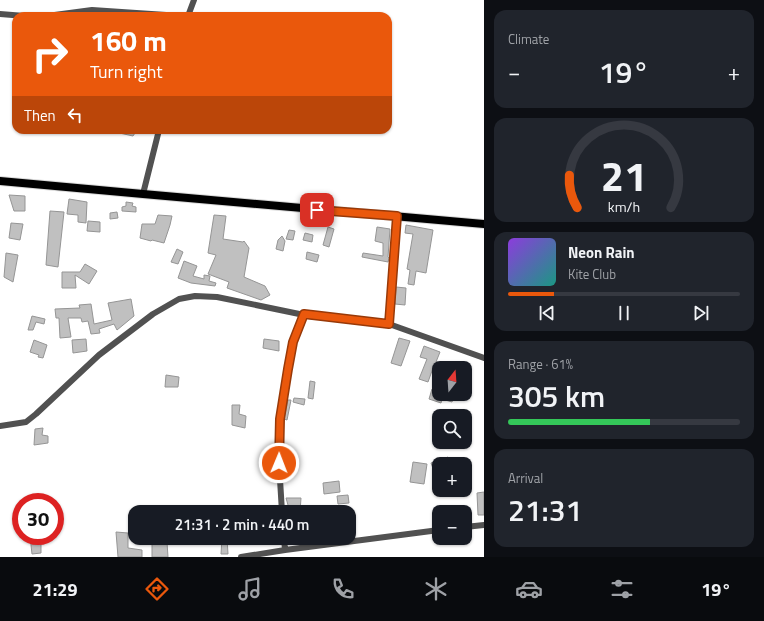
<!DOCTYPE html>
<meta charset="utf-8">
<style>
body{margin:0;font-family:"Titillium Web",sans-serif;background:#20242c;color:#f1f3f6;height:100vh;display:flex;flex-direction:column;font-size:15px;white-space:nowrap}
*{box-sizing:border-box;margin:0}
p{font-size:13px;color:#9ea1a6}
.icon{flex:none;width:22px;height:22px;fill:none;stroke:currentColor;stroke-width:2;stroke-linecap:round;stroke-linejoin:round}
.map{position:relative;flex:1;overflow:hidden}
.panel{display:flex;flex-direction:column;gap:10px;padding:10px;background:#0d0f14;width:280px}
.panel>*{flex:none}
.guide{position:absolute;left:12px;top:12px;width:380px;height:122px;border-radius:12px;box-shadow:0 1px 3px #0004;background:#ea580c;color:#fff;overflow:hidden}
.needle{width:26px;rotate:17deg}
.buttons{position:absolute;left:432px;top:361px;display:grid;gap:8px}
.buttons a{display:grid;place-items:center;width:40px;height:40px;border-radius:8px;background:#171b24;box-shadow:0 1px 3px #0004;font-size:20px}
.speed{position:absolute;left:12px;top:493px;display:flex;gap:8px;font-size:20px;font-weight:700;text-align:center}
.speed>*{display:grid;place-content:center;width:52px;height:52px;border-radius:50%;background:#171b24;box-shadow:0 1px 3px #0004;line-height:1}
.speed .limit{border:6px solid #d22;background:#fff;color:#111}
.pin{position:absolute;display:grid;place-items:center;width:34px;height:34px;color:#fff;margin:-17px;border-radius:8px;box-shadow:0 2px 6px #0006}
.me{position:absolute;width:44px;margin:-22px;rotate:1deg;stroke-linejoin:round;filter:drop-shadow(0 0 3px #0008)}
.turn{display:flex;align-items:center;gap:14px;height:84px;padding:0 12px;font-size:18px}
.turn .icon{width:52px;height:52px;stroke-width:2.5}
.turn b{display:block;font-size:28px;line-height:34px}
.then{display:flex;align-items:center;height:38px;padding:0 12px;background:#0003;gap:8px;font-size:15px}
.big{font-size:30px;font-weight:600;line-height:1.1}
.panel .widget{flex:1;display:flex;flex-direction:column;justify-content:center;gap:6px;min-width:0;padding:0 14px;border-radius:12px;background:#20242c}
.panel .dial{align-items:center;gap:0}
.dial svg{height:104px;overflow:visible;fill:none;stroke:#363941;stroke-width:7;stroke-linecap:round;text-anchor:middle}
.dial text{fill:#f1f3f6;stroke:none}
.song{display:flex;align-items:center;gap:12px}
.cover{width:48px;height:48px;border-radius:6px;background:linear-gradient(135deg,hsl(270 70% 55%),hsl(170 70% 35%))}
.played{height:4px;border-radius:2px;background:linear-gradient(90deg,#ea580c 20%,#363941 20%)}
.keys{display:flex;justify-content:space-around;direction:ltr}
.heat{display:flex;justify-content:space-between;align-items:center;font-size:22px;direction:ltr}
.charge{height:6px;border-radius:3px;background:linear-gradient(90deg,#34c759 61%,#363941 0)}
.trip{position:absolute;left:128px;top:505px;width:228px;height:40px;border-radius:12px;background:#171b24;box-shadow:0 1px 3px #0004;font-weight:600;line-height:40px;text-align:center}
.tabs{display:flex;height:64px;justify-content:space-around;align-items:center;background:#090b0e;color:#9ea1a6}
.tabs .icon{width:28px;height:28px}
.tabs .selected{color:#ea580c}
.tabs b{font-size:18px;color:#f1f3f6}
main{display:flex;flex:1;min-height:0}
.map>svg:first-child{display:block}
.building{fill:#c0c0c0;stroke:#959595}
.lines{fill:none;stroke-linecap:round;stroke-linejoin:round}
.major-casing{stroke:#dbdbdb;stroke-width:10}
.minor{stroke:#515151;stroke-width:6}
.major{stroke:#000;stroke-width:8}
.route-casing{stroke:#983908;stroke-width:10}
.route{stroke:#ea580c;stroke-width:7}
</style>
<main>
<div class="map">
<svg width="484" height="557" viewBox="0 0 484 557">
<rect width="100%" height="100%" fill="#fff"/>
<path class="building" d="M 115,130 L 137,130 L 133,136 L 115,132 Z
M 9,195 L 25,196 L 25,211 L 14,211 Z
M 69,199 L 87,202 L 86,223 L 78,222 L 78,215 L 67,214 Z
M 126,202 L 133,203 L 132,206 L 136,207 L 136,212 L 122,211 L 122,207 L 126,206 Z
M 50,211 L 64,212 L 58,267 L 46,265 Z
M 117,212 L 118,218 L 110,219 L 110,213 Z
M 158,215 L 172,216 L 170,225 L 164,243 L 152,240 L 151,241 L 140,238 L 142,224 L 155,224 Z
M 214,215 L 226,216 L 223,239 L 243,242 L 244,241 L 249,248 L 244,277 L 265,286 L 270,295 L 261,300 L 227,288 L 229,282 L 208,274 L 216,255 L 208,253 Z
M 88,221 L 100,222 L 100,232 L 87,231 Z
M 11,223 L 23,224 L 20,240 L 9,238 Z
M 406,225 L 433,230 L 426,273 L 416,271 L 414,285 L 408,284 L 410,270 L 407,269 L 413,234 L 405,233 Z
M 328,227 L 334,229 L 329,247 L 323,245 Z
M 377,227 L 390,229 L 388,257 L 389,258 L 388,262 L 362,257 L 363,253 L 383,256 L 383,243 L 375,241 Z
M 289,230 L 295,231 L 293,240 L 286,239 Z
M 305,233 L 313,235 L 312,242 L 303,240 Z
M 282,236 L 285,241 L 283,251 L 276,249 L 278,240 Z
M 177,249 L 183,252 L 178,264 L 171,262 Z
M 307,252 L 319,255 L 317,262 L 306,259 Z
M 6,253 L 18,255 L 13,282 L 4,277 Z
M 184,261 L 197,266 L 193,276 L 204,279 L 204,275 L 210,276 L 209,281 L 216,283 L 215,286 L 191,283 L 178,278 Z
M 85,264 L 97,271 L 89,284 L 75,275 L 76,288 L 62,288 L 62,272 L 80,272 Z
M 396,287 L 406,288 L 405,305 L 395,304 Z
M 131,299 L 134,316 L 117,330 L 114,324 L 99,329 L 100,333 L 91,334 L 88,321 L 82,322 L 81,318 L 68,318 L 71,337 L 60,338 L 59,318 L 56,318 L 55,309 L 80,308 L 79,305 L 91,304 L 94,324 L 112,320 L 108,303 Z
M 32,316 L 45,319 L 44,324 L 36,322 L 33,330 L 28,330 Z
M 399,338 L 410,341 L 401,366 L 391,363 Z
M 86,339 L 87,351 L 73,353 L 72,340 Z
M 264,339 L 279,341 L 279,351 L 263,348 Z
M 34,340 L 47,345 L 43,358 L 38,357 L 39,355 L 30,352 Z
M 424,346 L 440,352 L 436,362 L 450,366 L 450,368 L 433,368 L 428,382 L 419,379 L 427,359 L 420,357 Z
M 166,375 L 179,377 L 178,387 L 165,387 Z
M 310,381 L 315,382 L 313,399 L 308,398 Z
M 432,389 L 439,391 L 439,394 L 455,394 L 452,402 L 442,399 L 441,403 L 429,399 Z
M 294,398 L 305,399 L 304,405 L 293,402 Z
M 288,400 L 291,400 L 287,420 L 284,419 Z
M 232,405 L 240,405 L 239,414 L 246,416 L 245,428 L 232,425 Z
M 43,428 L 42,435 L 48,436 L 48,443 L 34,445 L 35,429 Z
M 448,457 L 450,464 L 439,464 L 439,469 L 434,471 L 431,463 Z
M 413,462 L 427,464 L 424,484 L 410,482 Z
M 339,481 L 340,492 L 324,494 L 323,483 Z
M 484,492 L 484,515 L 478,515 L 477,493 Z
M 348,495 L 349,503 L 338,504 L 337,496 Z
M 286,498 L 301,498 L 300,512 L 290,512 Z
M 116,532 L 128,533 L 128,548 L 142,550 L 142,557 L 118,557 Z
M 30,536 L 41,536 L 41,553 L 32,554 Z
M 222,538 L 227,538 L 228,554 L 221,554 Z
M 167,542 L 168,557 L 152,557 L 152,543 Z"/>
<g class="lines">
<defs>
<path id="major" d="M 0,181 L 143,194 L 484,224"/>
</defs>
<use href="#major" class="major-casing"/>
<path class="minor" d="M 0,14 L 25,16
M 47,16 L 92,10 L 181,16
M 188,16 L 194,0
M 143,194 L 159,130
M 389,324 L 397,216
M 0,426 L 26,422 L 36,414 L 99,355 L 153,314 L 179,299 L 195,296 L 217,297 L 309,316 L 389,324 L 484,358
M 282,512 L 279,463 L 280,419 L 288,369 L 293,342 L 304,315
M 465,527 L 484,525
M 284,538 L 285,550
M 241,557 L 285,550 L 439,530"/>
<use href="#major" class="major"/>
</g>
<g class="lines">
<defs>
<path id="route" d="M 279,463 L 280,419 L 288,369 L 293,342 L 304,314 L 389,324 L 397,216 L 317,210"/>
</defs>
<use href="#route" class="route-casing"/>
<use href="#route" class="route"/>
</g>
</svg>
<div class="buttons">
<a><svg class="needle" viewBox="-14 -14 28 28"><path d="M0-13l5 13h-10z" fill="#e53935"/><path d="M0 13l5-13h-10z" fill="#9ea1a6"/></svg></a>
<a><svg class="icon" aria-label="search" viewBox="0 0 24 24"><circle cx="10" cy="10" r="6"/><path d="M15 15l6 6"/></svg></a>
<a>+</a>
<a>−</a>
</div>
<div class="speed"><div class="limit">30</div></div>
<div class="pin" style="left:317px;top:210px;background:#d93025"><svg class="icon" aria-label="arrive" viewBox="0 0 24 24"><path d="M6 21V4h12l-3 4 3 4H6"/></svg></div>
<svg class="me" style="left:279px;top:463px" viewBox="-20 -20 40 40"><circle r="17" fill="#ea580c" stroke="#fff" stroke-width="3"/><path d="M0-11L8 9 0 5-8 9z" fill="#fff"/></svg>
<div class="trip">21:31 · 2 min · 440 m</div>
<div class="guide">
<div class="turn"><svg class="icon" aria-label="right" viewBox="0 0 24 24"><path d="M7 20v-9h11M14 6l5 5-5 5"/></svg><div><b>160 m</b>Turn right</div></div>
<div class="then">Then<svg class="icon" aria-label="left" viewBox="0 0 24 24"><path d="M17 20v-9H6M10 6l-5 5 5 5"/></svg></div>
</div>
</div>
<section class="panel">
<div class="widget"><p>Climate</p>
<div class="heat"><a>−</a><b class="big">19°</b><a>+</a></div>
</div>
<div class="widget dial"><svg viewBox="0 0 100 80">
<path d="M14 69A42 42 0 1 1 86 69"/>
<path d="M14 69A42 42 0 0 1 8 44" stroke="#ea580c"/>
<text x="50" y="56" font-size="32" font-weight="700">21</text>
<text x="50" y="72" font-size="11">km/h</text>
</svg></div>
<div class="widget">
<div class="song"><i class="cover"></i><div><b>Neon Rain</b><p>Kite Club</p></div></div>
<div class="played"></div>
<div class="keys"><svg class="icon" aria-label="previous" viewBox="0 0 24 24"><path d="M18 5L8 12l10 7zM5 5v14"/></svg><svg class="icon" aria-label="pause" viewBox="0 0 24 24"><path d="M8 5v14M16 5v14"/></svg><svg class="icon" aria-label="next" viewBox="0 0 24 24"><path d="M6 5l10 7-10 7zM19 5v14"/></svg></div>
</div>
<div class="widget"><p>Range · 61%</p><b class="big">305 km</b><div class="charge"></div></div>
<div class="widget"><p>Arrival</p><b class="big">21:31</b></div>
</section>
</main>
<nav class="tabs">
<b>21:29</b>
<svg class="icon selected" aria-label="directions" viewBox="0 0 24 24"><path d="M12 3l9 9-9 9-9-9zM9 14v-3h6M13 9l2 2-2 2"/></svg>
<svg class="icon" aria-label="music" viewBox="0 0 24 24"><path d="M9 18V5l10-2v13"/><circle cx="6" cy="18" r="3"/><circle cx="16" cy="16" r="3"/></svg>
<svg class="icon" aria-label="phone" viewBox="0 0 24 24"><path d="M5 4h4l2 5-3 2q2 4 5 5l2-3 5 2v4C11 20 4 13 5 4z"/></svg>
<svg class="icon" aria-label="climate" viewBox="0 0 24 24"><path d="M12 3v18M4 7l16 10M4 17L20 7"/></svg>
<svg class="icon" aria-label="car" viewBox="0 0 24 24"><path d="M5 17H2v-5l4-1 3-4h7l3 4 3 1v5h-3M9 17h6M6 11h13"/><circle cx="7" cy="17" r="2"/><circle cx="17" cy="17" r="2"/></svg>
<svg class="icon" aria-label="filters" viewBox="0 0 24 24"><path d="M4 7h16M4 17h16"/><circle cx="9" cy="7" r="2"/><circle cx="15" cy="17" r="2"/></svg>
<b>19°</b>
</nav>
